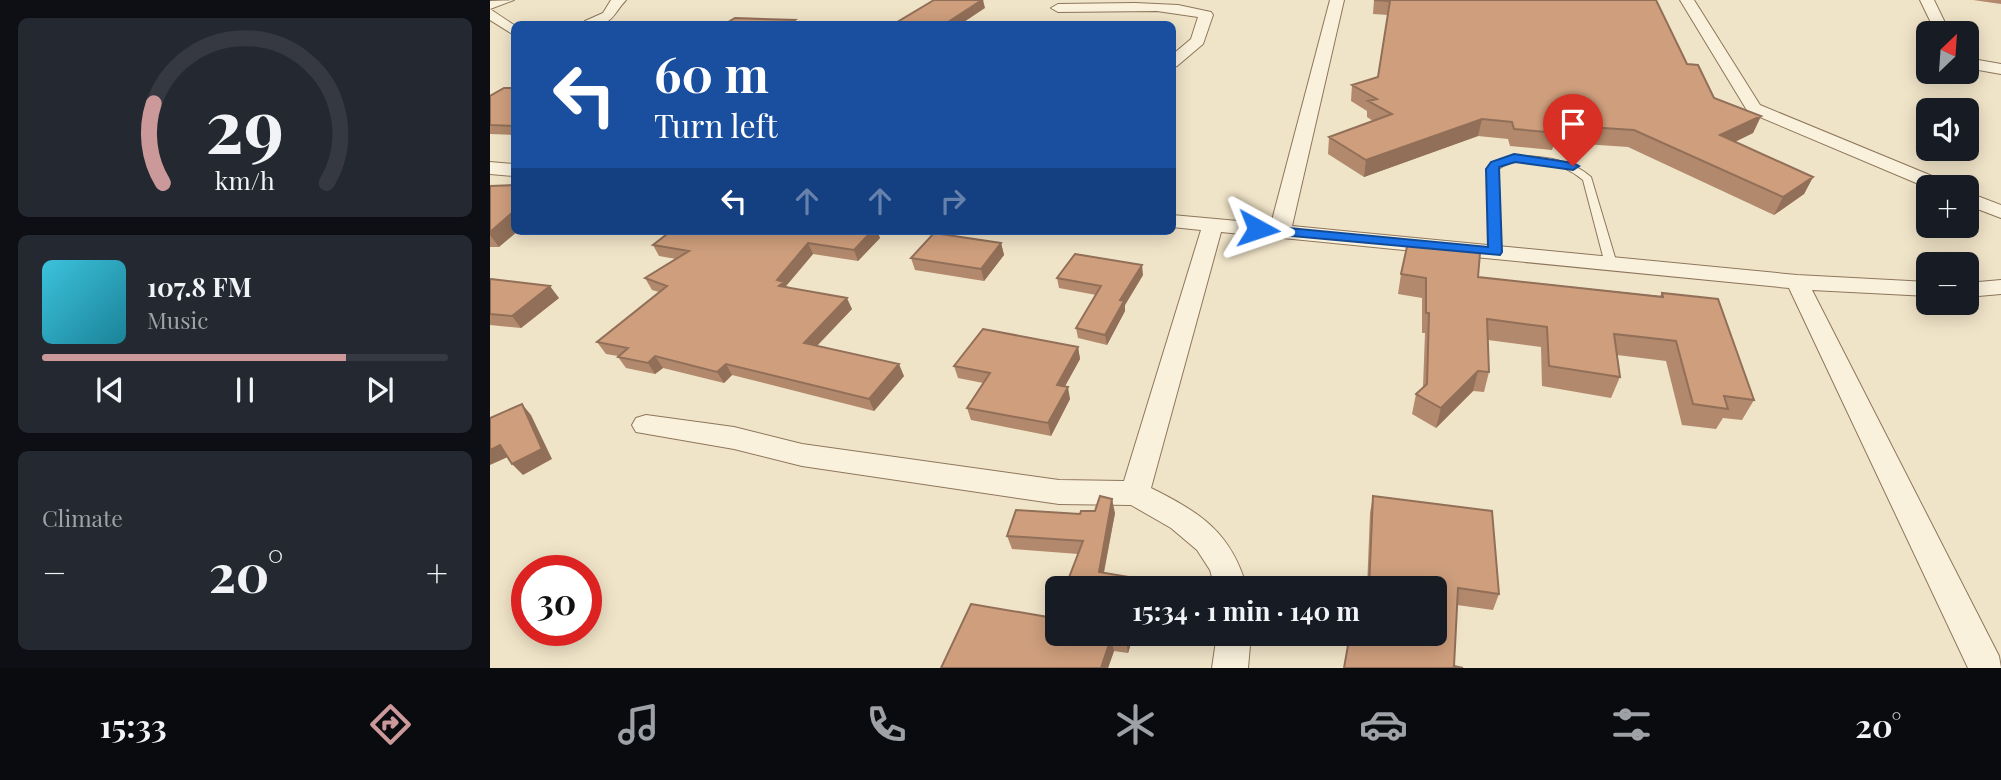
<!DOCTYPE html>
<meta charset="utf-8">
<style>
body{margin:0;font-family:"Playfair Display",serif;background:#242831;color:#f1f3f6;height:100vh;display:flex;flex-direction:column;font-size:26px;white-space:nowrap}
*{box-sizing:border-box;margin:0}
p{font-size:23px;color:#9ea1a6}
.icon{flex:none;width:38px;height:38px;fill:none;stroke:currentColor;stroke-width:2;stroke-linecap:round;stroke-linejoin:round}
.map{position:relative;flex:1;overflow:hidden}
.side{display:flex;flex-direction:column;gap:18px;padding:18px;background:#0d0f14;width:490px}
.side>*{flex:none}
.banner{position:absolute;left:21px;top:21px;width:665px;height:214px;border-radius:10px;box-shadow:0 4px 18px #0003;background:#1a4fa0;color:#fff;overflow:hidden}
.needle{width:46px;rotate:25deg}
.tools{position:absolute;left:1426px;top:21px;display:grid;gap:14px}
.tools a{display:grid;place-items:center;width:63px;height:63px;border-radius:10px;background:#171b24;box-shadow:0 4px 18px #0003;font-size:35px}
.speed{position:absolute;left:21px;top:555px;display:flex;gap:14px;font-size:35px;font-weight:700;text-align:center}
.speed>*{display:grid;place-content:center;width:91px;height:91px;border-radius:50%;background:#171b24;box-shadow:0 4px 18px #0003;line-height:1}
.speed .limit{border:10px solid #d22;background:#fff;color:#111}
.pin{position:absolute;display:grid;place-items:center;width:60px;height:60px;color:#fff;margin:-72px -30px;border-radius:50% 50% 50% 0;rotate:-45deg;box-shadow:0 0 7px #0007}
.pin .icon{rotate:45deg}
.me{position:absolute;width:77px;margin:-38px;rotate:95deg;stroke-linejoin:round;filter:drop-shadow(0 0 5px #0008)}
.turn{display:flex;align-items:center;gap:24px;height:147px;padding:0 28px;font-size:32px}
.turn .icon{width:91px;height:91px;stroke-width:2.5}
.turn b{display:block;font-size:49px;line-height:60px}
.lanes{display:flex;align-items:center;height:66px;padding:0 28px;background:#0003;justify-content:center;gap:35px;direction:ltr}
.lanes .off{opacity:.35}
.big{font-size:52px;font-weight:700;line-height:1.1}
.side .card{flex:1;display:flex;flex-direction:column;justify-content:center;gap:10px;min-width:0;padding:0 24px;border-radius:10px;background:#242831}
.side .dial{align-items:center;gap:0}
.dial svg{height:182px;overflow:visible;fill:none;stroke:#363941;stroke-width:7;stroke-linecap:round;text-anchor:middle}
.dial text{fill:#f1f3f6;stroke:none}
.song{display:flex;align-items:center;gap:21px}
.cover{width:84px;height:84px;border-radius:10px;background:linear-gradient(135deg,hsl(190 70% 55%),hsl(190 70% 35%))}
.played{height:7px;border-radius:4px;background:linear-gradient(90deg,#cc999b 75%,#363941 75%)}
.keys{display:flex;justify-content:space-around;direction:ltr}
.heat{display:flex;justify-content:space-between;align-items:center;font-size:38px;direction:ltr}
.trip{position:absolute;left:555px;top:576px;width:402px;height:70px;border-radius:10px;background:#171b24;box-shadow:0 4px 18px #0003;font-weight:700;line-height:70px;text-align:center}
.dock{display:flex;height:112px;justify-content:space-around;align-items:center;background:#090b0e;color:#9ea1a6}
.dock .icon{width:49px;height:49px}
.dock .active{color:#cc999b}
.dock b{font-size:32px;color:#f1f3f6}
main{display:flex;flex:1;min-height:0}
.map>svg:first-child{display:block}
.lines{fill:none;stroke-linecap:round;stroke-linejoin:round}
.lane-casing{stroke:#8d765c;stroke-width:2}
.street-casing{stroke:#8d765c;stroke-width:2}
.lane{fill:#faf1dc;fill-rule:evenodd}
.street{fill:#faf1dc;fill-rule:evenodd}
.wall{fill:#b2896c}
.shaded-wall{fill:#916f58}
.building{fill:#cf9f7d;stroke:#916f58;stroke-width:2}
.route{fill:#1a73e8;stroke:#114b97;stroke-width:2}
</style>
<main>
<section class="side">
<div class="card dial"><svg viewBox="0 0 100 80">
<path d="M14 69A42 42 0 1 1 86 69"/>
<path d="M14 69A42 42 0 0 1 10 34" stroke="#cc999b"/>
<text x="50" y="56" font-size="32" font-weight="700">29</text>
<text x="50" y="72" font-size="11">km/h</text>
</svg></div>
<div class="card">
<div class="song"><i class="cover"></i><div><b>107.8 FM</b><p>Music</p></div></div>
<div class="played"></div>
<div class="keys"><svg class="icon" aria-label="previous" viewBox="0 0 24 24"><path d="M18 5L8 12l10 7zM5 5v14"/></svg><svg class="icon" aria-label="pause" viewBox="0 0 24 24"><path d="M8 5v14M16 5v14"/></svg><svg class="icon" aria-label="next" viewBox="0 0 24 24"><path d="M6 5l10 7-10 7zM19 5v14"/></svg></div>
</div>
<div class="card"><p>Climate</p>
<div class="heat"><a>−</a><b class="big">20°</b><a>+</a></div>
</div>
</section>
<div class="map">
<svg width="1511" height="668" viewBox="0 0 1511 668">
<rect width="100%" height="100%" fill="#f0e4c8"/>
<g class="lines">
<defs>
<path id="lane" d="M 1035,156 C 1059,157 1083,161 1101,177 L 1127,264 L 1125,266 L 1117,266 L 1115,264 L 1093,180 C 1073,162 1030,152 1007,170 L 1010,252 L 1009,254 L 1001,254 L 997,169 L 1007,161 Z"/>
<path id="street" d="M 24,0 L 0,9 L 24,25 L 24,35 L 0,20 L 0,1 Z
M 121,0 L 136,0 C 118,20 126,24 93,24 L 95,21 L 113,13 Z
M 840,0 L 854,0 L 802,226 L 1307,275 L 1438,282 L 1438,296 L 1322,290 L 1509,656 L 1511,668 L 1478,668 L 1299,288 L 731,232 L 661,488 C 711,513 741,532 757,588 L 725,588 L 720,570 L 707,550 L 681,528 L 641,505 L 569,504 L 312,466 L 244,449 L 146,432 L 142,425 L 146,418 L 156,415 L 244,427 L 312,444 L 569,480 L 634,481 L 711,230 L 682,227 L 682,215 L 781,224 Z
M 1190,0 L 1204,0 L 1270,105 L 1459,183 L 1462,187 L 1438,188 L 1258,112 Z
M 1430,0 L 1444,0 L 1460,33 L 1446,33 Z
M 645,3 L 688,5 L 721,12 L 723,15 L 713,44 L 687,66 L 682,68 L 682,55 L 701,39 L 708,17 L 667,11 L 568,12 L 561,8 L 568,4 Z
M 1477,58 L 1511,64 L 1511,74 L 1477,68 Z
M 0,162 L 24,164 L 24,176 L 0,174 Z
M 1477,192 L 1511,205 L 1511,218 L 1477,205 Z
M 1511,280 L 1511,294 L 1477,297 L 1477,283 Z
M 727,634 L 761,634 L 758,668 L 722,668 Z"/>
</defs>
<use href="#lane" class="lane-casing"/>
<use href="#street" class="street-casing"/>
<use href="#lane" class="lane"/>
<use href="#street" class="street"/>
</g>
<path class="wall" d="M 884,0 L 1166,0 L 1197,64 L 1224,98 L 1271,116 L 1263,133 L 1245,142 L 1323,177 L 1314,194 L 1284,215 L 1138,147 L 1065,142 L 1062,150 L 1020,146 L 1018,139 L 988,136 L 874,177 L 838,154 L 839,137 L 883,121 L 877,117 L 877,111 L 861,101 L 862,85 L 888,77 L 898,15 L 883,14 Z
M 1483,0 L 1511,0 L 1511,4 Z
M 24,88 L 24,135 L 0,134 L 0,96 Z
M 0,186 L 9,247 L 0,247 Z
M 134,231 L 387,231 L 390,238 L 368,261 L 323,254 L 296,286 L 362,309 L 327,346 L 414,376 L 384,411 L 242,375 L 234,383 L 173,368 L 165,374 L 136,368 L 128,357 L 128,356 L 116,354 L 107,342 L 169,292 L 162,290 L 155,278 L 186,259 L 169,256 L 163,245 L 177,234 L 136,233 Z
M 511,243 L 514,255 L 494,281 L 425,270 L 421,258 Z
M 911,274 L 988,277 L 1170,296 L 1172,293 L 1264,400 L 1252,420 L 1233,418 L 1226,429 L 1192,425 L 1176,361 L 1127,355 L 1130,377 L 1121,398 L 1052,386 L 1051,347 L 998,340 L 999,372 L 994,392 L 983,391 L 946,428 L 922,414 L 926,394 L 933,387 L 935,333 L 932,333 L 932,298 L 908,294 Z
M 653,275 L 635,305 L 635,311 L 617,345 L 588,338 L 586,328 L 606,295 L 569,288 L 567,278 Z
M 0,280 L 69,298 L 31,328 L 0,325 Z
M 588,347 L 590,359 L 575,386 L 580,399 L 561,436 L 481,420 L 477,408 L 493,383 L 468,378 L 464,366 Z
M 883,496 L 1009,594 L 1003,610 L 967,605 L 964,666 L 854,668 L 945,588 L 877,588 L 880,513 Z
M 605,511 L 625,513 L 614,573 L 640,582 L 653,584 L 653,588 L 575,588 L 588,554 L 522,549 L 517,536 L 590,514 Z
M 481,604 L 564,618 L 567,609 L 567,634 L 644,634 L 638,653 L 624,651 L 618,668 L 451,668 Z"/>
<path class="shaded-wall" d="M 492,0 L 493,0 L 495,8 L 471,24 L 455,24 Z
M 1271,116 L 1263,133 L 1223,152 L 1230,135 Z
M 992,119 L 988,136 L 874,177 L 876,160 Z
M 1323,177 L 1314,194 L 1284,215 L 1293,197 Z
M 24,211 L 24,231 L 28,231 L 9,247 L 0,235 L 0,232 Z
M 382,231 L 387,231 L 390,238 L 368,261 L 364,250 Z
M 318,243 L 323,254 L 296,286 L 299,293 L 295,297 L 287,280 Z
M 511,243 L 514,255 L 494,281 L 491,269 Z
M 652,265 L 653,275 L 635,305 L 635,311 L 617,345 L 615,335 L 630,300 Z
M 60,286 L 69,298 L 31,328 L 22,316 Z
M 357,298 L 362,309 L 319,354 L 314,343 Z
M 588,347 L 590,359 L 569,397 L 567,385 Z
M 165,356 L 173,368 L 165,374 L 158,363 Z
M 236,364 L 242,375 L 234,383 L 227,372 Z
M 409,364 L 414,376 L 384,411 L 379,399 Z
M 988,371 L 983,391 L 946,428 L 951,408 Z
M 578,387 L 580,399 L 561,436 L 558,423 Z
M 32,404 L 41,415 L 62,459 L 33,475 L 22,464 Z
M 10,445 L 20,456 L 0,465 L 0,450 Z
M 622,499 L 625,513 L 611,586 L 609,572 Z
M 638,634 L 644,634 L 638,653 L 636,640 Z
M 621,638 L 624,651 L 618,668 L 611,668 Z"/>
<path class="building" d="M 444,0 L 492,0 L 455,24 L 404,24 Z
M 884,0 L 1166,0 L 1197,64 L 1208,65 L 1224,98 L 1271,116 L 1230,135 L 1323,177 L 1293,197 L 1144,130 L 1067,125 L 1067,133 L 1024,129 L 1022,122 L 992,119 L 876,160 L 839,137 L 902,114 L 878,101 L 887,99 L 862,85 L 888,77 L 900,1 Z
M 245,18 L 305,20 L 299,24 L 235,24 Z
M 14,88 L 24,88 L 24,126 L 0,125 L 0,96 Z
M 24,185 L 24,211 L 0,232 L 0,186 Z
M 181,231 L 382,231 L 364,250 L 318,243 L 287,280 L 294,282 L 289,286 L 357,298 L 314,343 L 409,364 L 379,399 L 236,364 L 227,372 L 165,356 L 158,363 L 128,357 L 138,348 L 107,342 L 177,286 L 155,278 L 199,251 L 163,245 Z
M 444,233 L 511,243 L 491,269 L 421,258 Z
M 918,242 L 990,253 L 988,277 L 1173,297 L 1172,293 L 1228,299 L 1264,400 L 1234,396 L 1238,409 L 1203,404 L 1186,341 L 1124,334 L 1130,377 L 1059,366 L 1057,327 L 997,319 L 999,372 L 988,371 L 951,408 L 926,394 L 937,384 L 939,313 L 936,313 L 936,278 L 911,274 Z
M 585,254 L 652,265 L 630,300 L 634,301 L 615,335 L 586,328 L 611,286 L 567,278 Z
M 1,279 L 60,286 L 22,316 L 0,314 L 0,280 Z
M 493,329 L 588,347 L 567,385 L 578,387 L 558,423 L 477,408 L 500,373 L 464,366 Z
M 32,404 L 52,449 L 22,464 L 10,445 L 0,450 L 0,418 Z
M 610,496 L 622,499 L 609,572 L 639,577 L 638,582 L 653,584 L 652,588 L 575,588 L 593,541 L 517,536 L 526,510 L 590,514 L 591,511 L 605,511 Z
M 883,496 L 1002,511 L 1009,594 L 968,588 L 964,666 L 973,668 L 854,668 L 860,634 L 945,634 L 945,588 L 879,588 Z
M 481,604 L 564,618 L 567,609 L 567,634 L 638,634 L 636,640 L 621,638 L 611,668 L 451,668 Z"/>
<path class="route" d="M 1024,154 L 1083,163 L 1089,166 L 1083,170 L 1025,162 L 1009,167 L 1012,252 L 1010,255 L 768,233 L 761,229 L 768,225 L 998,247 L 996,169 L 1001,162 Z"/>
</svg>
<div class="tools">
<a><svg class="needle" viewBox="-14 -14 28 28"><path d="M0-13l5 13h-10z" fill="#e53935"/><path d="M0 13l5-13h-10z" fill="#9ea1a6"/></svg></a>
<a><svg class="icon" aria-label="sound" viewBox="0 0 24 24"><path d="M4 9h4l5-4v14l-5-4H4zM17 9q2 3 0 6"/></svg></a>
<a>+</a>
<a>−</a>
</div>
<div class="speed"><div class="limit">30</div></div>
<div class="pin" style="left:1083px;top:166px;background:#d93025"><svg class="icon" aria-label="arrive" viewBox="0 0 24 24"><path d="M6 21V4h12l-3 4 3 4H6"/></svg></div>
<svg class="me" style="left:768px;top:229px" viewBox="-20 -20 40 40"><path d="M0-17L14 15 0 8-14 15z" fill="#1a73e8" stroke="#fff" stroke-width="4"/></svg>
<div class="trip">15:34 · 1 min · 140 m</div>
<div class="banner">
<div class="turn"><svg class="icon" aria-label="left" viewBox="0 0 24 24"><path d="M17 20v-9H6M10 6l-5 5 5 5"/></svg><div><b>60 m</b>Turn left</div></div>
<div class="lanes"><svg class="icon" aria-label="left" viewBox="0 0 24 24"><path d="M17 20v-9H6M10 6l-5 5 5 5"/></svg><svg class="icon off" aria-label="ahead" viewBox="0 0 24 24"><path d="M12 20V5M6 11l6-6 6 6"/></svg><svg class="icon off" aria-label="ahead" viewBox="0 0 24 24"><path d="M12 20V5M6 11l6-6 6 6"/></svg><svg class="icon off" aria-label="right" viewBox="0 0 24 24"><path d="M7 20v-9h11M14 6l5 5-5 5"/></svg></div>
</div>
</div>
</main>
<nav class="dock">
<b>15:33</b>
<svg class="icon active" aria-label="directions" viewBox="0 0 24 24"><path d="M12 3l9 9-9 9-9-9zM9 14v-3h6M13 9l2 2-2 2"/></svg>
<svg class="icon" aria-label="music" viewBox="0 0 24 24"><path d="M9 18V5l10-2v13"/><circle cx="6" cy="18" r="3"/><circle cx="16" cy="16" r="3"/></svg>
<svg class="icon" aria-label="phone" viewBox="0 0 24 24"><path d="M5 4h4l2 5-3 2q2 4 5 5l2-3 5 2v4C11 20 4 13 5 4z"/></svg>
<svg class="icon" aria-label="climate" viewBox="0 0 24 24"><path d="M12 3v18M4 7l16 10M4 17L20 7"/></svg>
<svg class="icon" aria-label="car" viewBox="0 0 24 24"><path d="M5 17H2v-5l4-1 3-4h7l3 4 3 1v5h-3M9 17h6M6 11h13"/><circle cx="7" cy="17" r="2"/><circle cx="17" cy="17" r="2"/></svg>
<svg class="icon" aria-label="filters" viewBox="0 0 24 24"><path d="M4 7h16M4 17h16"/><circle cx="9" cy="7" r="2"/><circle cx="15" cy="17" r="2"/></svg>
<b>20°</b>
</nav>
